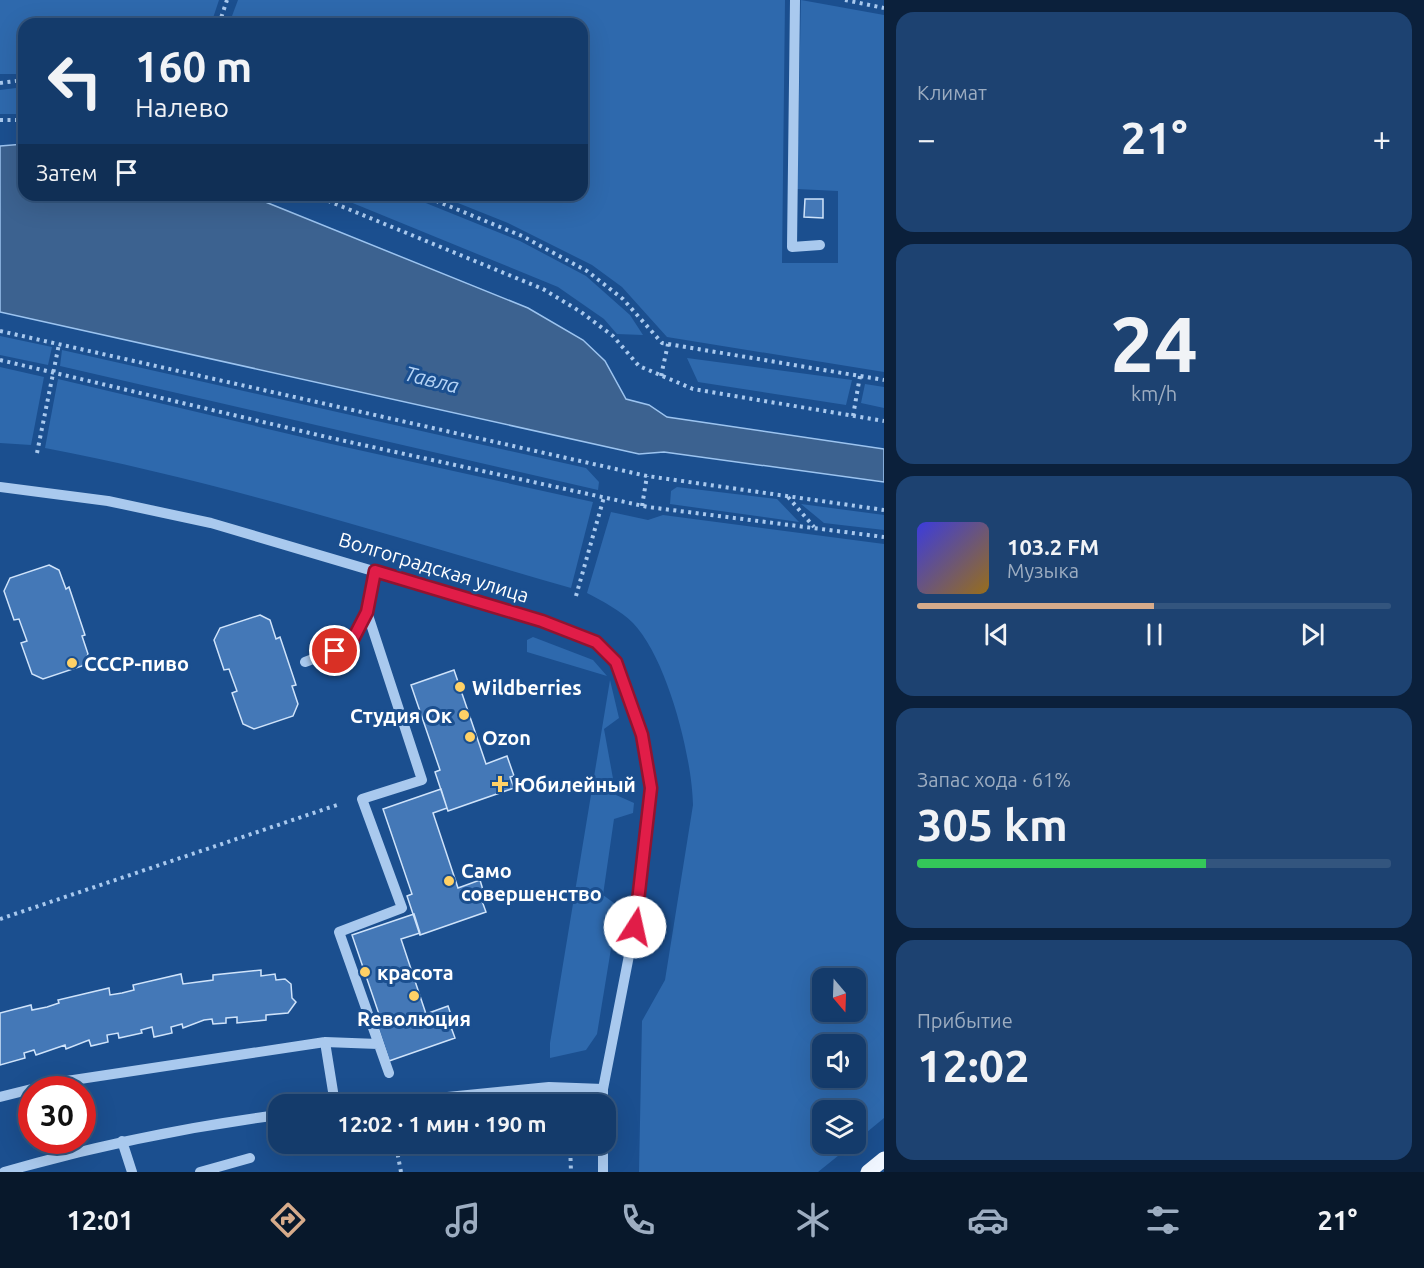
<!DOCTYPE html>
<html lang="ru">
<meta charset="utf-8">
<style>
body{margin:0;font-family:Ubuntu,sans-serif;background:#1d4271;color:#f1f3f6;height:100vh;display:flex;flex-direction:column;font-size:22px;white-space:nowrap}
*{box-sizing:border-box;margin:0}
p{font-size:20px;color:#9dadc1}
.icon{flex:none;width:33px;height:33px;fill:none;stroke:currentColor;stroke-width:2;stroke-linecap:round;stroke-linejoin:round}
.map{position:relative;flex:1;overflow:hidden}
.sheet{display:flex;flex-direction:column;gap:12px;padding:12px;background:#0b203b;width:540px}
.sheet>*{flex:none}
.hud{position:absolute;left:18px;top:18px;width:570px;height:183px;border-radius:18px;box-shadow:0 6px 24px #0002,0 0 0 2px #33557e;background:#143b6b;color:#f1f3f6;overflow:hidden}
.needle{width:39px;rotate:161deg}
.controls{position:absolute;left:812px;top:968px;display:grid;gap:12px}
.controls a{display:grid;place-items:center;width:54px;height:54px;border-radius:12px;background:#143b6b;box-shadow:0 6px 24px #0002,0 0 0 2px #33557e;font-size:30px}
.speed{position:absolute;left:18px;top:1076px;display:flex;gap:12px;font-size:30px;font-weight:700;text-align:center}
.speed>*{display:grid;place-content:center;width:78px;height:78px;border-radius:50%;background:#143b6b;box-shadow:0 6px 24px #0002,0 0 0 2px #33557e;line-height:1}
.speed .limit{border:9px solid #d22;background:#fff;color:#111}
.pin{position:absolute;display:grid;place-items:center;width:51px;height:51px;color:#fff;margin:-26px;border:3px solid #fff;border-radius:50%;box-shadow:0 2px 6px #0007}
.me{position:absolute;width:66px;margin:-33px;rotate:10deg;stroke-linejoin:round;filter:drop-shadow(0 0 4px #0008)}
.turn{display:flex;align-items:center;gap:21px;height:126px;padding:0 18px;font-size:27px}
.turn .icon{width:78px;height:78px;stroke-width:2.5}
.turn b{display:block;font-size:42px;line-height:51px}
.then{display:flex;align-items:center;height:57px;padding:0 18px;background:#0003;gap:12px;font-size:22px}
.big{font-size:45px;font-weight:700;line-height:1.1}
.sheet .card{flex:1;display:flex;flex-direction:column;justify-content:center;gap:9px;min-width:0;padding:0 21px;border-radius:18px;background:#1d4271}
.sheet .dial{align-items:center;gap:0}
.dial b{font-size:78px;line-height:1}
.song{display:flex;align-items:center;gap:18px}
.cover{width:72px;height:72px;border-radius:9px;background:linear-gradient(135deg,hsl(240 70% 55%),hsl(40 70% 35%))}
.played{height:6px;border-radius:3px;background:linear-gradient(90deg,#d6ab8b 50%,#33557e 50%)}
.keys{display:flex;justify-content:space-around;direction:ltr}
.heat{display:flex;justify-content:space-between;align-items:center;font-size:33px;direction:ltr}
.charge{height:9px;border-radius:4px;background:linear-gradient(90deg,#34c759 61%,#33557e 0)}
.trip{position:absolute;left:268px;top:1094px;width:348px;height:60px;border-radius:18px;background:#143b6b;box-shadow:0 6px 24px #0002,0 0 0 2px #33557e;font-weight:700;line-height:60px;text-align:center}
.tab-bar{display:flex;height:96px;justify-content:space-around;align-items:center;background:#08182b;color:#9dadc1}
.tab-bar .icon{width:42px;height:42px}
.tab-bar .current{color:#d6ab8b}
.tab-bar b{font-size:27px;color:#f1f3f6}
main{display:flex;flex:1;min-height:0}
.map>svg:first-child{display:block}
.green{fill:#2e69ad;fill-rule:evenodd}
.water{fill:#3c6290;stroke:#9cc4f0;stroke-width:1.5}
.building{fill:#4478b7;stroke:#cfe3fa;stroke-width:1.5}
.lines{fill:none;stroke-linecap:round;stroke-linejoin:round}
.path{stroke:#a9c9ee;stroke-width:4;stroke-dasharray:3 4.5;stroke-linecap:butt}
.minor{stroke:#a9c9ee;stroke-width:10}
.major{stroke:#f0f6ff;stroke-width:15}
.route-casing{stroke:#92132f;stroke-width:15}
.route{stroke:#e11d48;stroke-width:10}
.poi-dot{fill:#ffd166;stroke:#1b4f8f;stroke-width:2}
.labels{text-anchor:middle;dominant-baseline:central;stroke-width:6;stroke-linejoin:round;paint-order:stroke}
.street-label{font-size:20px;fill:#fff;stroke:#1b4f8f}
.poi-label{font-size:20px;font-weight:bold;fill:#fff;stroke:#1b4f8f;text-anchor:start}
.water-label{font-size:21px;font-style:italic;fill:#b5d3f5;stroke:#1b4f8f}
</style>
<main>
<div class="map">
<svg width="884" height="1172" viewBox="0 0 884 1172">
<rect width="100%" height="100%" fill="#1b4f8f"/>
<path class="green" d="M 0,0 L 219,0 L 211,24 L 24,24 L 24,74 L 0,74 Z
M 238,0 L 785,0 L 782,263 L 838,263 L 838,191 L 797,189 L 801,0 L 884,15 L 884,372 L 667,337 L 622,287 L 592,265 L 508,223 L 438,195 L 582,195 L 582,24 L 229,24 Z
M 24,87 L 24,114 L 0,114 L 0,90 Z
M 333,195 L 406,195 L 520,241 L 586,276 L 630,315 L 643,335 L 617,334 L 604,319 L 558,287 Z
M 0,336 L 52,347 L 48,365 L 0,355 Z
M 62,350 L 586,468 L 599,482 L 598,490 L 60,366 Z
M 687,358 L 852,380 L 846,405 L 698,382 Z
M 0,367 L 44,377 L 31,445 L 0,443 Z
M 58,379 L 327,443 L 593,502 L 571,588 C 397,538 224,482 45,448 Z
M 865,384 L 884,387 L 884,408 L 861,403 Z
M 677,487 L 777,499 L 799,522 L 670,504 L 671,491 Z
M 801,504 L 884,515 L 884,530 L 824,523 Z
M 611,512 L 648,520 L 663,515 L 884,544 L 884,1118 L 855,1142 L 855,1110 L 822,1110 L 822,1143 L 854,1143 L 818,1172 L 639,1172 L 642,1021 L 665,980 L 693,805 C 692,756 667,658 633,623 C 620,610 602,601 587,593 ZM 822,978 L 855,978 L 855,1011 L 822,1011 ZM 822,1044 L 855,1044 L 855,1077 L 822,1077 Z
M 533,637 L 593,660 L 607,676 L 527,652 L 527,640 Z
M 610,680 L 619,718 L 604,729 L 616,795 L 634,803 L 633,813 L 614,819 L 603,895 L 618,906 L 597,1034 L 586,1050 L 550,1058 L 550,1043 Z"/>
<path class="water" d="M 24,144 L 24,195 L 248,195 L 528,308 L 583,340 L 605,361 L 626,399 L 649,405 L 667,417 L 884,449 L 884,482 L 664,452 L 639,454 L 0,312 L 0,146 Z"/>
<path class="building" d="M 805,199 L 823,199 L 823,218 L 804,217 Z
M 49,565 L 59,570 L 66,589 L 69,587 L 85,635 L 82,636 L 88,654 L 82,666 L 43,679 L 32,674 L 21,643 L 27,641 L 19,619 L 14,620 L 4,591 L 10,578 Z
M 260,615 L 270,620 L 276,639 L 280,637 L 296,685 L 292,686 L 298,704 L 293,716 L 254,729 L 243,724 L 232,693 L 237,691 L 229,669 L 224,670 L 214,640 L 220,628 Z
M 454,670 L 486,764 L 507,756 L 514,776 L 510,777 L 514,788 L 448,811 L 435,772 L 440,770 L 411,685 Z
M 441,789 L 447,808 L 433,813 L 458,888 L 480,880 L 486,900 L 482,901 L 486,912 L 420,935 L 407,896 L 412,894 L 383,809 Z
M 414,914 L 420,933 L 401,939 L 426,1014 L 448,1006 L 455,1026 L 451,1027 L 455,1038 L 389,1061 L 376,1022 L 381,1020 L 352,935 Z
M 261,970 L 261,976 L 275,974 L 276,980 L 285,979 L 291,984 L 292,998 L 296,1002 L 288,1013 L 266,1015 L 266,1020 L 237,1023 L 237,1017 L 226,1018 L 226,1023 L 213,1024 L 212,1019 L 204,1020 L 183,1028 L 182,1024 L 171,1027 L 172,1033 L 154,1037 L 152,1027 L 141,1030 L 142,1033 L 119,1038 L 118,1033 L 107,1035 L 108,1042 L 91,1046 L 89,1040 L 66,1049 L 65,1045 L 36,1055 L 34,1050 L 24,1053 L 25,1058 L 0,1065 L 0,1013 L 31,1005 L 32,1010 L 47,1007 L 59,1003 L 58,1000 L 109,988 L 110,995 L 122,993 L 134,990 L 133,985 L 181,974 L 183,984 L 213,980 L 213,975 Z"/>
<g class="lines">
<path class="path" d="M 845,0 L 884,8
M 219,24 L 227,0
M 0,83 L 24,80
M 0,120 L 24,120
M 314,195 L 543,289 L 581,312 L 613,336 L 639,366 L 693,389 L 884,421
M 422,195 L 522,236 L 587,271 L 623,299 L 662,343 L 884,380
M 0,331 L 647,476 L 884,510
M 0,360 L 331,438 L 648,507 L 884,537
M 661,376 L 668,344
M 853,416 L 860,376
M 37,453 L 59,344
M 788,497 L 814,527
M 642,506 L 647,476
M 576,596 L 604,497
M 0,919 L 340,804
M 570,1143 L 571,1172
M 401,1172 L 397,1151 L 410,1143"/>
<path class="minor" d="M 795,0 L 792,247 L 820,245
M 0,487 L 108,501 L 211,523 L 542,621 L 596,642 L 616,662 L 642,735 L 651,788 L 639,904 L 603,1089 L 603,1104
M 375,571 L 367,612 L 422,780 L 362,799 L 402,908 L 339,932 L 389,1073
M 305,662 L 350,645 L 367,612
M 325,1042 L 335,1104
M 0,1097 L 60,1082 L 325,1042 L 378,1044
M 377,1104 L 549,1087 L 603,1089
M 122,1141 L 132,1172
M 603,1143 L 603,1172
M 4,1172 C 95,1146 186,1127 279,1115
M 200,1172 L 250,1158"/>
<path class="major" d="M 868,1172 L 884,1159"/>
</g>
<g class="lines">
<defs>
<path id="route" d="M 335,651 L 350,645 L 367,612 L 375,571 L 542,621 L 596,642 L 616,662 L 642,735 L 651,788 L 635,927"/>
</defs>
<use href="#route" class="route-casing"/>
<use href="#route" class="route"/>
</g>
<g class="poi-dot">
<circle cx="72" cy="663" r="6"/>
<circle cx="460" cy="687" r="6"/>
<circle cx="464" cy="715" r="6"/>
<circle cx="470" cy="737" r="6"/>
<path d="M497 775h6v6h6v6h-6v6h-6v-6h-6v-6h6z"/>
<circle cx="449" cy="881" r="6"/>
<circle cx="365" cy="972" r="6"/>
<circle cx="414" cy="996" r="6"/>
</g>
<g class="labels">
<g class="street-label">
<text transform="translate(434 567) rotate(17)">Волгоградская улица</text>
</g>
<g class="poi-label">
<text x="84" y="663">СССР-пиво</text>
<text x="472" y="687">Wildberries</text>
<text x="452" y="715" text-anchor="end">Студия Ок</text>
<text x="482" y="737">Ozon</text>
<text x="514" y="784">Юбилейный</text>
<text x="461" y="870">Само<tspan x="461" dy="23">совершенство</tspan></text>
<text x="377" y="972">красота</text>
<text x="414" y="1018" text-anchor="middle">Rеволюция</text>
</g>
<g class="water-label">
<text transform="translate(432 379) rotate(14)">Тавла</text>
</g>
</g>
</svg>
<div class="controls">
<a><svg class="needle" viewBox="-14 -14 28 28"><path d="M0-13l5 13h-10z" fill="#e53935"/><path d="M0 13l5-13h-10z" fill="#9dadc1"/></svg></a>
<a><svg class="icon" aria-label="sound" viewBox="0 0 24 24"><path d="M4 9h4l5-4v14l-5-4H4zM17 9q2 3 0 6"/></svg></a>
<a><svg class="icon" aria-label="layers" viewBox="0 0 24 24"><path d="M12 4l9 5-9 5-9-5zM3 14l9 5 9-5"/></svg></a>
</div>
<div class="speed"><div class="limit">30</div></div>
<div class="pin" style="left:335px;top:651px;background:#d93025"><svg class="icon" aria-label="arrive" viewBox="0 0 24 24"><path d="M6 21V4h12l-3 4 3 4H6"/></svg></div>
<svg class="me" style="left:635px;top:927px" viewBox="-20 -20 40 40"><circle r="19" fill="#fff"/><path d="M0-13L10 11 0 6-10 11z" fill="#e11d48"/></svg>
<div class="trip">12:02 · 1 мин · 190 m</div>
<div class="hud">
<div class="turn"><svg class="icon" aria-label="left" viewBox="0 0 24 24"><path d="M17 20v-9H6M10 6l-5 5 5 5"/></svg><div><b>160 m</b>Налево</div></div>
<div class="then">Затем<svg class="icon" aria-label="arrive" viewBox="0 0 24 24"><path d="M6 21V4h12l-3 4 3 4H6"/></svg></div>
</div>
</div>
<section class="sheet">
<div class="card"><p>Климат</p>
<div class="heat"><a>−</a><b class="big">21°</b><a>+</a></div>
</div>
<div class="card dial"><b>24</b><p>km/h</p></div>
<div class="card">
<div class="song"><i class="cover"></i><div><b>103.2 FM</b><p>Музыка</p></div></div>
<div class="played"></div>
<div class="keys"><svg class="icon" aria-label="previous" viewBox="0 0 24 24"><path d="M18 5L8 12l10 7zM5 5v14"/></svg><svg class="icon" aria-label="pause" viewBox="0 0 24 24"><path d="M8 5v14M16 5v14"/></svg><svg class="icon" aria-label="next" viewBox="0 0 24 24"><path d="M6 5l10 7-10 7zM19 5v14"/></svg></div>
</div>
<div class="card"><p>Запас хода · 61%</p><b class="big">305 km</b><div class="charge"></div></div>
<div class="card"><p>Прибытие</p><b class="big">12:02</b></div>
</section>
</main>
<nav class="tab-bar">
<b>12:01</b>
<svg class="icon current" aria-label="directions" viewBox="0 0 24 24"><path d="M12 3l9 9-9 9-9-9zM9 14v-3h6M13 9l2 2-2 2"/></svg>
<svg class="icon" aria-label="music" viewBox="0 0 24 24"><path d="M9 18V5l10-2v13"/><circle cx="6" cy="18" r="3"/><circle cx="16" cy="16" r="3"/></svg>
<svg class="icon" aria-label="phone" viewBox="0 0 24 24"><path d="M5 4h4l2 5-3 2q2 4 5 5l2-3 5 2v4C11 20 4 13 5 4z"/></svg>
<svg class="icon" aria-label="climate" viewBox="0 0 24 24"><path d="M12 3v18M4 7l16 10M4 17L20 7"/></svg>
<svg class="icon" aria-label="car" viewBox="0 0 24 24"><path d="M5 17H2v-5l4-1 3-4h7l3 4 3 1v5h-3M9 17h6M6 11h13"/><circle cx="7" cy="17" r="2"/><circle cx="17" cy="17" r="2"/></svg>
<svg class="icon" aria-label="filters" viewBox="0 0 24 24"><path d="M4 7h16M4 17h16"/><circle cx="9" cy="7" r="2"/><circle cx="15" cy="17" r="2"/></svg>
<b>21°</b>
</nav>
